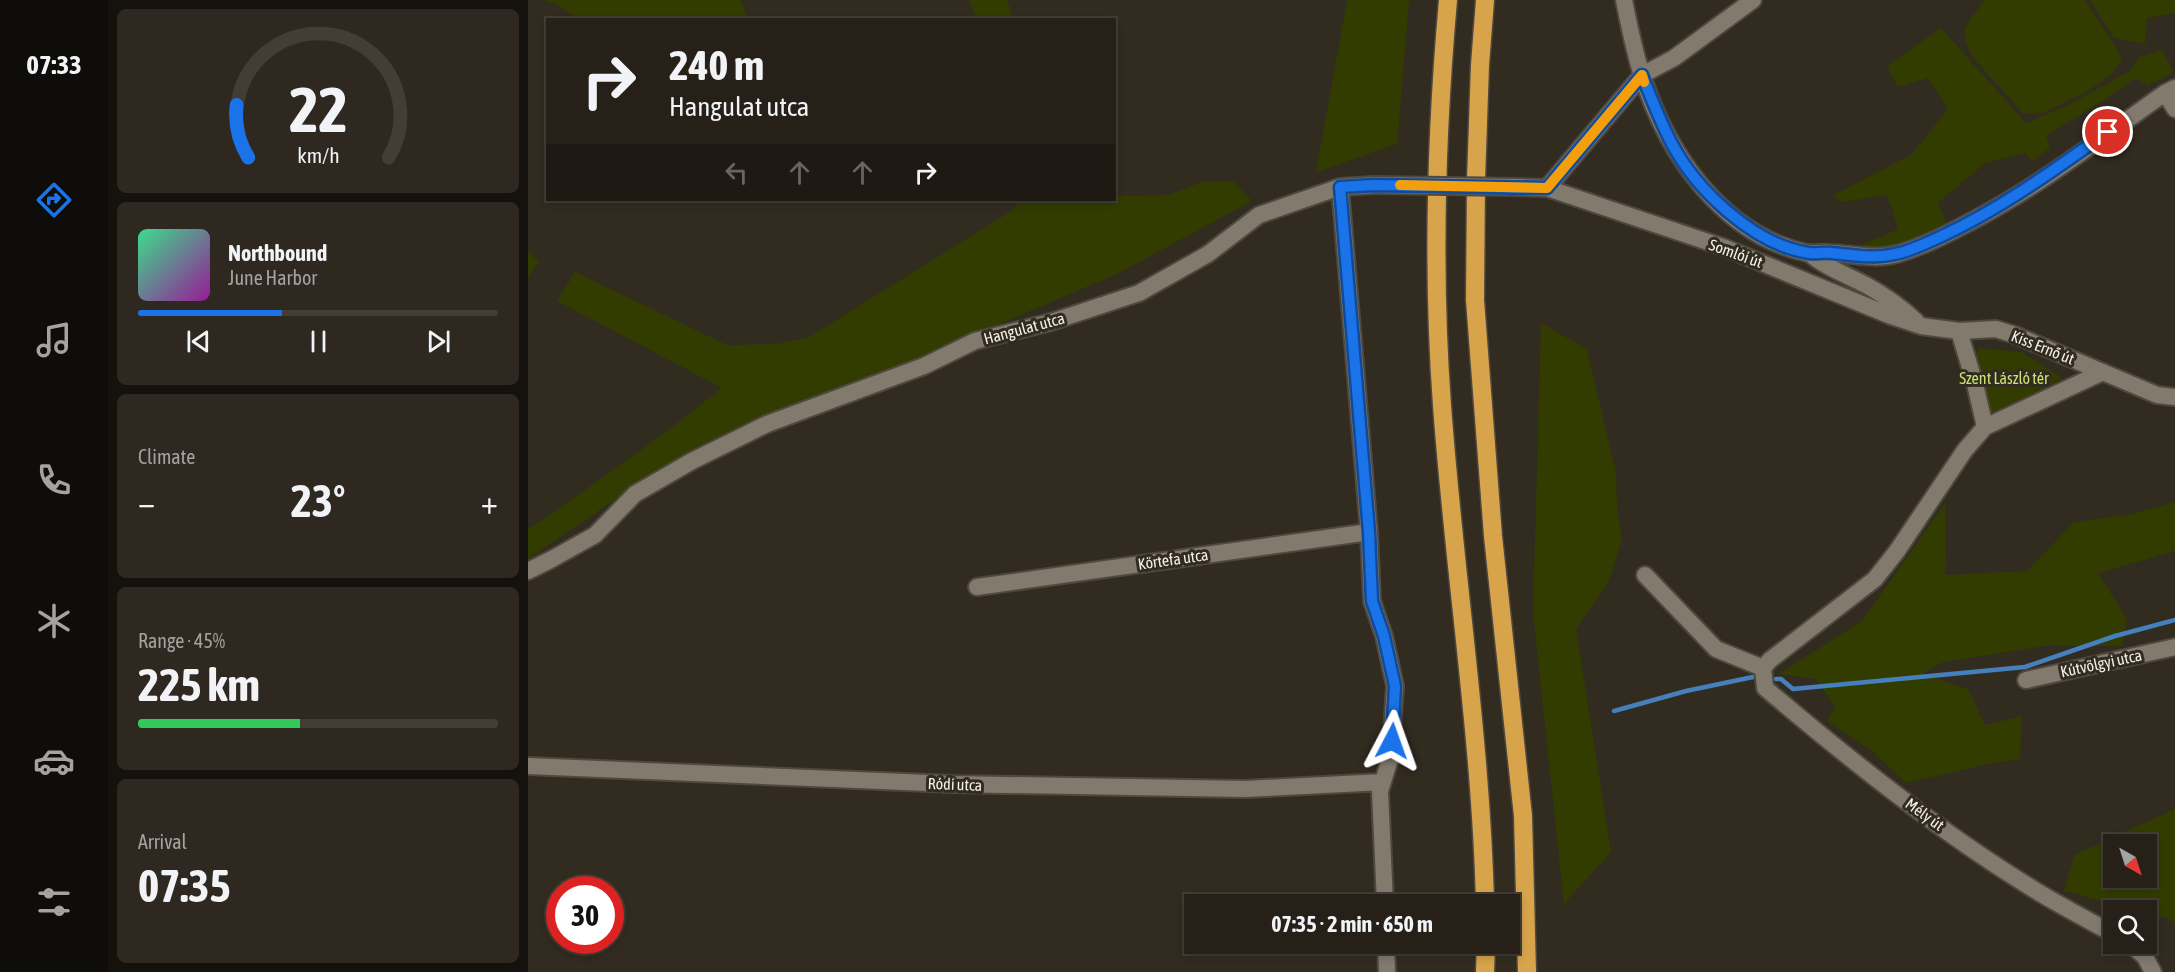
<!DOCTYPE html>
<meta charset="utf-8">
<style>
body{margin:0;font-family:"Asap Condensed",sans-serif;background:#2e2821;color:#f1f3f6;height:100vh;display:flex;flex-direction:column;font-size:22px;white-space:nowrap}
*{box-sizing:border-box;margin:0}
p{font-size:20px;color:#a4a3a2}
.icon{flex:none;width:33px;height:33px;fill:none;stroke:currentColor;stroke-width:2;stroke-linecap:round;stroke-linejoin:round}
.map{position:relative;flex:1;overflow:hidden}
.sheet{display:flex;flex-direction:column;gap:9px;padding:9px;background:#15120d;width:420px}
.sheet>*{flex:none}
.guide{position:absolute;left:18px;top:18px;width:570px;height:183px;border-radius:0px;box-shadow:0 3px 9px #0003,0 0 0 2px #423e37;background:#262018;color:#f1f3f6;overflow:hidden}
.needle{width:39px;rotate:141deg}
.controls{position:absolute;left:1575px;top:834px;display:grid;gap:12px}
.controls a{display:grid;place-items:center;width:54px;height:54px;border-radius:0px;background:#262018;box-shadow:0 3px 9px #0003,0 0 0 2px #423e37;font-size:30px}
.speed{position:absolute;left:18px;top:876px;display:flex;gap:12px;font-size:30px;font-weight:700;text-align:center}
.speed>*{display:grid;place-content:center;width:78px;height:78px;border-radius:50%;background:#262018;box-shadow:0 3px 9px #0003,0 0 0 2px #423e37;line-height:1}
.speed .limit{border:9px solid #d22;background:#fff;color:#111}
.pin{position:absolute;display:grid;place-items:center;width:51px;height:51px;color:#fff;margin:-26px;border:3px solid #fff;border-radius:50%;box-shadow:0 2px 6px #0007}
.me{position:absolute;width:66px;margin:-33px;rotate:4deg;stroke-linejoin:round;filter:drop-shadow(0 0 4px #0008)}
.turn{display:flex;align-items:center;gap:21px;height:126px;padding:0 24px;font-size:27px}
.turn .icon{width:78px;height:78px;stroke-width:2.5}
.turn b{display:block;font-size:42px;line-height:51px}
.lanes{display:flex;align-items:center;height:57px;padding:0 24px;background:#0003;justify-content:center;gap:30px;direction:ltr}
.lanes .off{opacity:.35}
.big{font-size:45px;font-weight:700;line-height:1.1}
.sheet .card{flex:1;display:flex;flex-direction:column;justify-content:center;gap:9px;min-width:0;padding:0 21px;border-radius:9px;background:#2e2821}
.sheet .dial{align-items:center;gap:0}
.dial svg{height:156px;overflow:visible;fill:none;stroke:#423e37;stroke-width:7;stroke-linecap:round;text-anchor:middle}
.dial text{fill:#f1f3f6;stroke:none}
.song{display:flex;align-items:center;gap:18px}
.cover{width:72px;height:72px;border-radius:9px;background:linear-gradient(135deg,hsl(150 70% 55%),hsl(300 70% 35%))}
.played{height:6px;border-radius:3px;background:linear-gradient(90deg,#1a73e8 40%,#423e37 40%)}
.keys{display:flex;justify-content:space-around;direction:ltr}
.heat{display:flex;justify-content:space-between;align-items:center;font-size:33px;direction:ltr}
.charge{height:9px;border-radius:4px;background:linear-gradient(90deg,#34c759 45%,#423e37 0)}
.trip{position:absolute;left:656px;top:894px;width:336px;height:60px;border-radius:0px;background:#262018;box-shadow:0 3px 9px #0003,0 0 0 2px #423e37;font-weight:700;line-height:60px;text-align:center}
main{display:flex;flex:1;min-height:0}
.tabs{display:flex;flex-direction:column;width:108px;justify-content:space-around;align-items:center;background:#0f0d0a;color:#a4a3a2}
.tabs .icon{width:42px;height:42px}
.tabs .selected{color:#1a73e8}
.tabs b{font-size:27px;color:#f1f3f6}
.map>svg:first-child{display:block}
.green{fill:#323c00;fill-rule:evenodd}
.lines{fill:none;stroke-linecap:round;stroke-linejoin:round}
.stream{stroke:#4680bc;stroke-width:4.5}
.minor-casing{stroke:#4e483f;stroke-width:20}
.motorway-casing{stroke:#4e483f;stroke-width:21}
.minor{stroke:#837a6e;stroke-width:16}
.motorway{stroke:#d7a34b;stroke-width:18}
.minor-bridge-casing{stroke:#4e483f;stroke-width:20;stroke-linecap:butt}
.minor-bridge{stroke:#837a6e;stroke-width:16}
.route-casing{stroke:#114b97;stroke-width:15}
.route{stroke:#1a73e8;stroke-width:10}
.slow{stroke:#f59e0b;stroke-width:10}
.labels{text-anchor:middle;dominant-baseline:central;stroke-width:6;stroke-linejoin:round;paint-order:stroke}
.street-label{font-size:16px;fill:#f4efe8;stroke:#322b20}
.park-label{font-size:16px;fill:#c9e373;stroke:#322b20}
</style>
<main>
<nav class="tabs">
<b>07:33</b>
<svg class="icon selected" aria-label="directions" viewBox="0 0 24 24"><path d="M12 3l9 9-9 9-9-9zM9 14v-3h6M13 9l2 2-2 2"/></svg>
<svg class="icon" aria-label="music" viewBox="0 0 24 24"><path d="M9 18V5l10-2v13"/><circle cx="6" cy="18" r="3"/><circle cx="16" cy="16" r="3"/></svg>
<svg class="icon" aria-label="phone" viewBox="0 0 24 24"><path d="M5 4h4l2 5-3 2q2 4 5 5l2-3 5 2v4C11 20 4 13 5 4z"/></svg>
<svg class="icon" aria-label="climate" viewBox="0 0 24 24"><path d="M12 3v18M4 7l16 10M4 17L20 7"/></svg>
<svg class="icon" aria-label="car" viewBox="0 0 24 24"><path d="M5 17H2v-5l4-1 3-4h7l3 4 3 1v5h-3M9 17h6M6 11h13"/><circle cx="7" cy="17" r="2"/><circle cx="17" cy="17" r="2"/></svg>
<svg class="icon" aria-label="filters" viewBox="0 0 24 24"><path d="M4 7h16M4 17h16"/><circle cx="9" cy="7" r="2"/><circle cx="15" cy="17" r="2"/></svg>
</nav>
<section class="sheet">
<div class="card dial"><svg viewBox="0 0 100 80">
<path d="M14 69A42 42 0 1 1 86 69"/>
<path d="M14 69A42 42 0 0 1 8 42" stroke="#1a73e8"/>
<text x="50" y="56" font-size="32" font-weight="700">22</text>
<text x="50" y="72" font-size="11">km/h</text>
</svg></div>
<div class="card">
<div class="song"><i class="cover"></i><div><b>Northbound</b><p>June Harbor</p></div></div>
<div class="played"></div>
<div class="keys"><svg class="icon" aria-label="previous" viewBox="0 0 24 24"><path d="M18 5L8 12l10 7zM5 5v14"/></svg><svg class="icon" aria-label="pause" viewBox="0 0 24 24"><path d="M8 5v14M16 5v14"/></svg><svg class="icon" aria-label="next" viewBox="0 0 24 24"><path d="M6 5l10 7-10 7zM19 5v14"/></svg></div>
</div>
<div class="card"><p>Climate</p>
<div class="heat"><a>−</a><b class="big">23°</b><a>+</a></div>
</div>
<div class="card"><p>Range · 45%</p><b class="big">225 km</b><div class="charge"></div></div>
<div class="card"><p>Arrival</p><b class="big">07:35</b></div>
</section>
<div class="map">
<svg width="1647" height="972" viewBox="0 0 1647 972">
<rect width="100%" height="100%" fill="#322b20"/>
<path class="green" d="M 16,0 L 213,0 L 220,19 L 50,19 L 28,4 Z
M 441,0 L 479,0 L 486,19 L 449,19 Z
M 819,0 L 881,0 L 869,144 L 788,172 Z
M 1456,0 L 1557,0 L 1588,47 L 1594,60 L 1583,75 L 1558,92 L 1513,114 L 1495,113 L 1448,61 L 1438,44 L 1436,29 Z
M 1562,0 L 1647,0 L 1647,13 L 1619,18 L 1617,44 L 1586,38 Z
M 1413,28 L 1498,123 L 1538,106 L 1602,71 L 1611,57 L 1634,50 L 1646,72 L 1620,86 L 1608,78 L 1573,102 L 1518,136 L 1522,148 L 1504,161 L 1497,153 L 1457,163 L 1410,203 L 1420,227 L 1344,252 L 1333,245 L 1370,229 L 1359,195 L 1315,202 L 1303,196 L 1383,155 L 1420,109 L 1400,78 L 1370,87 L 1359,66 Z
M 677,181 L 706,182 L 724,201 L 589,274 L 135,467 L 0,559 L 0,528 L 15,520 L 138,432 L 194,388 L 29,301 L 47,272 L 199,345 L 248,344 L 281,337 L 485,210 L 493,200 L 586,200 L 587,196 L 640,195 Z
M 0,252 L 11,261 L 0,277 Z
M 1013,323 L 1059,349 L 1088,473 L 1089,508 L 1094,540 L 1080,583 L 1048,629 L 1083,852 L 1036,904 L 1005,612 Z
M 1450,348 L 1493,352 L 1535,378 L 1466,414 L 1444,378 Z
M 1647,502 L 1647,551 L 1570,573 L 1599,619 L 1594,646 L 1516,646 L 1412,663 L 1394,674 L 1440,689 L 1457,725 L 1494,716 L 1492,759 L 1460,764 L 1378,783 L 1344,751 L 1299,721 L 1307,707 L 1288,679 L 1251,674 L 1334,621 L 1417,503 L 1418,575 L 1499,571 L 1546,522 L 1599,515 Z
M 1647,809 L 1647,923 L 1640,918 L 1619,913 L 1618,910 L 1610,910 L 1536,891 L 1546,855 ZM 1586,844 L 1618,844 L 1618,878 L 1586,878 Z"/>
<g class="lines">
<path class="stream" d="M 1248,679 L 1253,679 L 1265,689 L 1497,667 L 1587,636 L 1647,620
M 1086,711 L 1158,691 L 1225,677"/>
<defs>
<path id="minor" d="M 1096,0 C 1101,25 1106,51 1114,75 C 1139,153 1194,235 1279,253 C 1287,254 1294,252 1302,253 C 1325,254 1346,260 1369,254 C 1394,247 1418,235 1440,223 C 1510,187 1573,138 1637,93 L 1647,88
M 1637,93 L 1647,109
M 812,187 L 841,532 L 844,601 L 856,636 L 867,686 L 862,759 L 852,791 L 857,904
M 989,187 L 1019,188 L 1195,247 L 1363,316 L 1393,326 L 1431,331 L 1468,329 L 1487,335 L 1629,395 L 1647,397
M 1019,188 L 1114,75 L 1146,58 L 1225,0
M 1281,253 C 1298,268 1319,275 1338,285 C 1356,295 1373,307 1388,321
M 1431,331 L 1447,384 L 1457,427
M 1575,372 L 1457,427 L 1437,450 L 1369,551 L 1347,579 L 1242,660 L 1235,668 L 1237,688 C 1321,759 1408,829 1502,887 C 1529,904 1558,919 1586,934
M 0,571 L 24,559 L 67,535 L 107,494 L 164,461 L 239,424 L 396,366 L 447,341 L 523,322 L 611,293 L 680,254 L 731,215 L 812,187 L 846,185
M 1117,575 L 1188,649 L 1235,668
M 449,587 L 841,532
M 1498,680 L 1647,647
M 0,766 L 424,784 L 717,789 L 855,782
M 858,944 L 859,972
M 1602,944 L 1617,957 L 1625,972"/>
<path id="motorway" d="M 920,0 C 908,135 904,270 914,405 C 926,572 953,737 957,904
M 957,0 L 952,65 L 948,180 L 947,300 L 965,536 L 995,816 L 999,972
M 957,972 L 958,944"/>
</defs>
<use href="#minor" class="minor-casing"/>
<use href="#motorway" class="motorway-casing"/>
<use href="#minor" class="minor"/>
<use href="#motorway" class="motorway"/>
<defs>
<path id="minor-bridge" d="M 846,185 L 989,187"/>
</defs>
<use href="#minor-bridge" class="minor-bridge-casing"/>
<use href="#minor-bridge" class="minor-bridge"/>
</g>
<g class="lines">
<defs>
<path id="route" d="M 864,741 L 867,686 L 856,636 L 844,601 L 841,532 L 812,187 L 846,185 L 1019,188 L 1114,75 C 1123,98 1132,121 1143,142 C 1168,190 1226,245 1281,253 C 1288,254 1296,252 1304,253 C 1325,255 1346,259 1367,254 C 1383,251 1399,243 1414,236 C 1474,208 1526,170 1580,132"/>
</defs>
<use href="#route" class="route-casing"/>
<use href="#route" class="route"/>
<path class="slow" d="M 872,185 L 1019,188 L 1114,75 L 1116,82"/>
</g>
<g class="labels">
<g class="street-label">
<text transform="translate(1208 253) rotate(20)">Somlói út</text>
<text transform="translate(496 328) rotate(-15)">Hangulat utca</text>
<text transform="translate(1515 347) rotate(22)">Kiss Ernő út</text>
<text transform="translate(645 559) rotate(-8)">Körtefa utca</text>
<text transform="translate(1573 663) rotate(-12)">Kútvölgyi utca</text>
<text transform="translate(427 784) rotate(2)">Ródi utca</text>
<text transform="translate(1397 814) rotate(36)">Mély út</text>
</g>
<g class="park-label">
<text x="1476" y="378">Szent László tér</text>
</g>
</g>
</svg>
<div class="controls">
<a><svg class="needle" viewBox="-14 -14 28 28"><path d="M0-13l5 13h-10z" fill="#e53935"/><path d="M0 13l5-13h-10z" fill="#a4a3a2"/></svg></a>
<a><svg class="icon" aria-label="search" viewBox="0 0 24 24"><circle cx="10" cy="10" r="6"/><path d="M15 15l6 6"/></svg></a>
</div>
<div class="speed"><div class="limit">30</div></div>
<div class="pin" style="left:1580px;top:132px;background:#d93025"><svg class="icon" aria-label="arrive" viewBox="0 0 24 24"><path d="M6 21V4h12l-3 4 3 4H6"/></svg></div>
<svg class="me" style="left:864px;top:741px" viewBox="-20 -20 40 40"><path d="M0-17L14 15 0 8-14 15z" fill="#1a73e8" stroke="#fff" stroke-width="4"/></svg>
<div class="trip">07:35 · 2 min · 650 m</div>
<div class="guide">
<div class="turn"><svg class="icon" aria-label="right" viewBox="0 0 24 24"><path d="M7 20v-9h11M14 6l5 5-5 5"/></svg><div><b>240 m</b>Hangulat utca</div></div>
<div class="lanes"><svg class="icon off" aria-label="left" viewBox="0 0 24 24"><path d="M17 20v-9H6M10 6l-5 5 5 5"/></svg><svg class="icon off" aria-label="ahead" viewBox="0 0 24 24"><path d="M12 20V5M6 11l6-6 6 6"/></svg><svg class="icon off" aria-label="ahead" viewBox="0 0 24 24"><path d="M12 20V5M6 11l6-6 6 6"/></svg><svg class="icon" aria-label="right" viewBox="0 0 24 24"><path d="M7 20v-9h11M14 6l5 5-5 5"/></svg></div>
</div>
</div>
</main>
